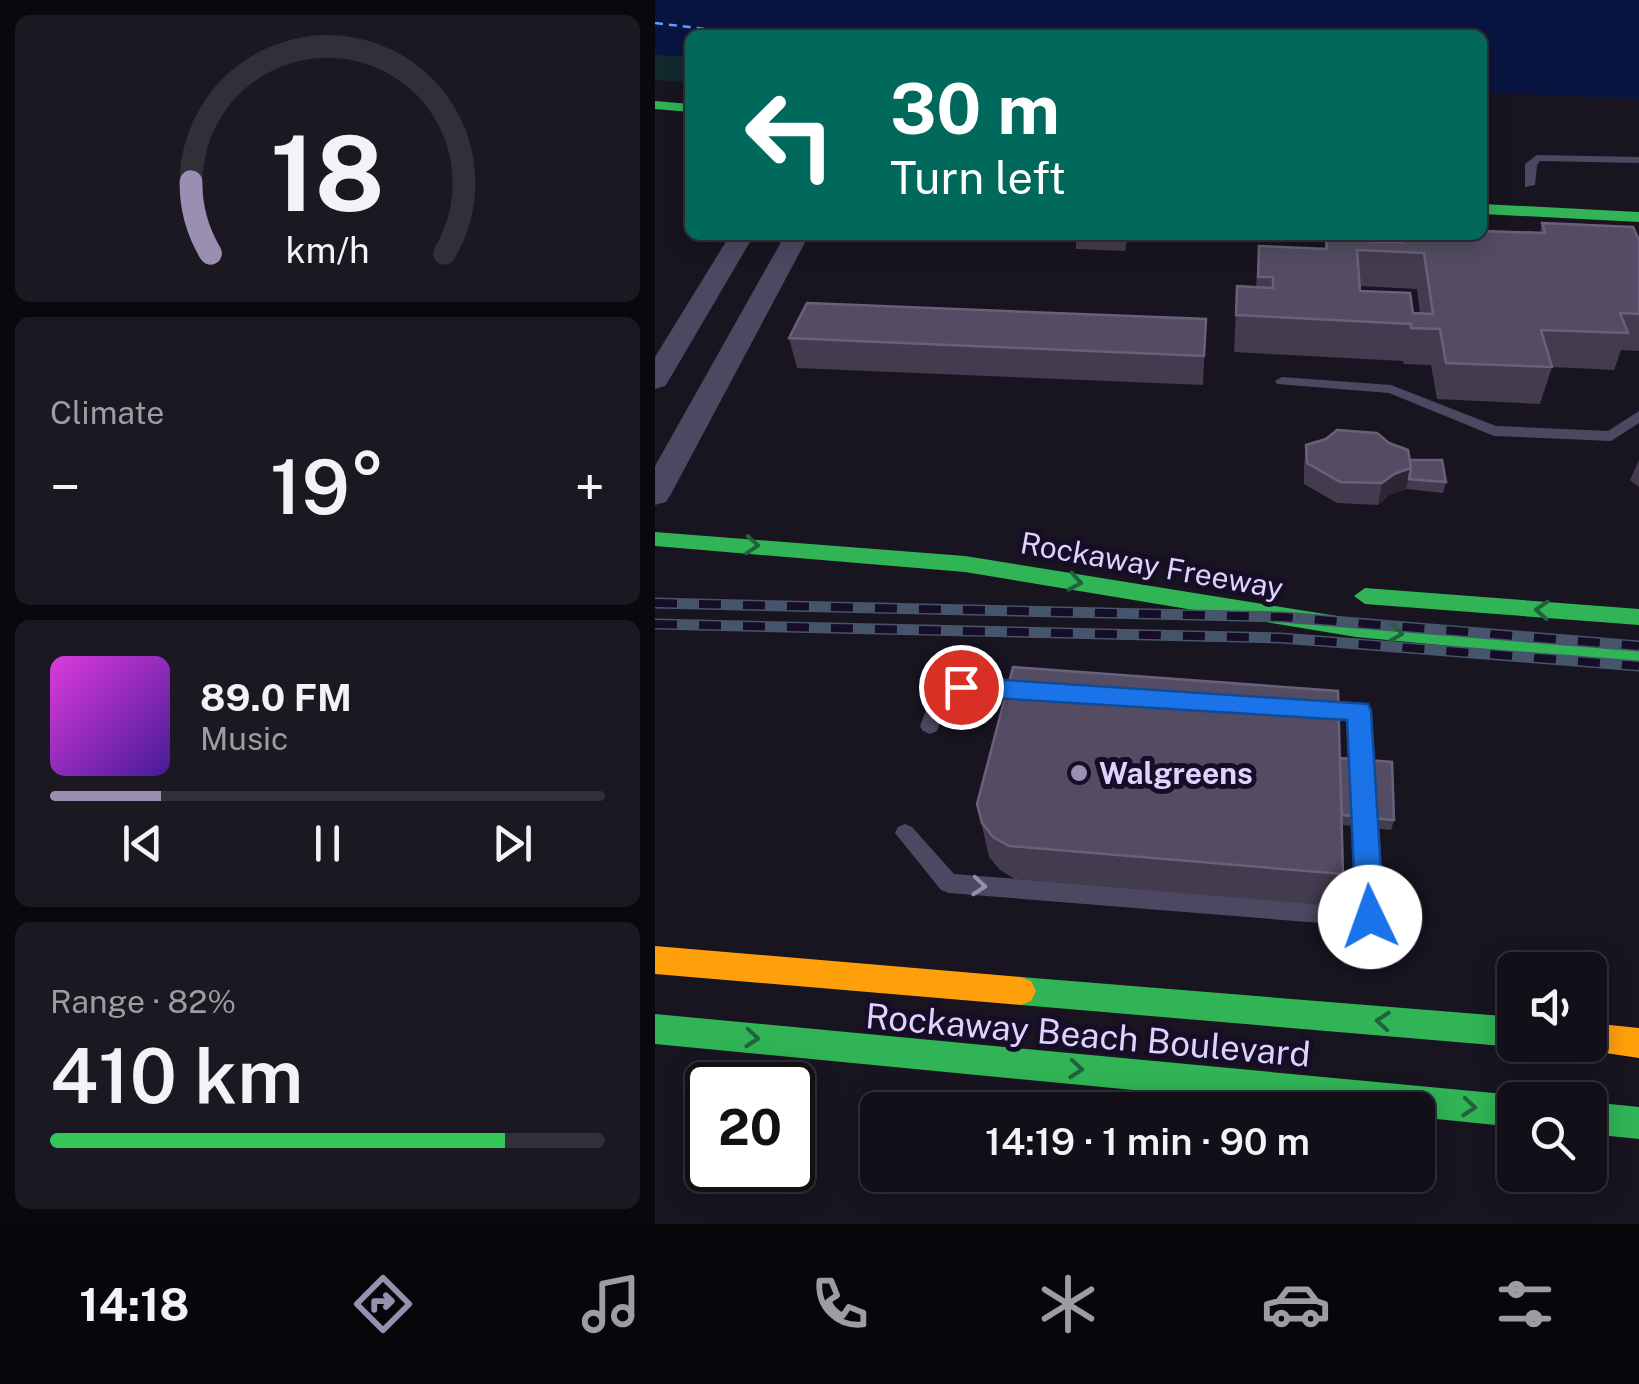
<!DOCTYPE html>
<meta charset="utf-8">
<style>
body{margin:0;font-family:"Public Sans",sans-serif;background:#1b1821;color:#f1f3f6;height:100vh;display:flex;flex-direction:column;font-size:38px;white-space:nowrap}
*{box-sizing:border-box;margin:0}
p{font-size:32px;color:#9c9ca2}
.icon{flex:none;width:55px;height:55px;fill:none;stroke:currentColor;stroke-width:2;stroke-linecap:round;stroke-linejoin:round}
.map{position:relative;flex:1;overflow:hidden}
.details{display:flex;flex-direction:column;gap:15px;padding:15px;background:#0a080d;width:655px}
.details>*{flex:none}
.top-card{position:absolute;left:30px;top:30px;width:802px;height:210px;border-radius:15px;box-shadow:0 5px 25px #0003,0 0 0 2px #312f37;background:#00695c;color:#fff;overflow:hidden}
.tools{position:absolute;left:842px;top:952px;display:grid;gap:20px}
.tools a{display:grid;place-items:center;width:110px;height:110px;border-radius:15px;background:#120f18;box-shadow:0 5px 25px #0003,0 0 0 2px #312f37;font-size:50px}
.speed{position:absolute;left:30px;top:1062px;display:flex;gap:20px;font-size:50px;font-weight:700;text-align:center}
.speed>*{display:grid;place-content:center;width:130px;height:130px;border-radius:50%;background:#120f18;box-shadow:0 5px 25px #0003,0 0 0 2px #312f37;line-height:1}
.speed .limit{border:5px solid #111;border-radius:15px;background:#fff;color:#111}
.pin{position:absolute;display:grid;place-items:center;width:85px;height:85px;color:#fff;margin:-42px;border:5px solid #fff;border-radius:50%;box-shadow:0 2px 10px #0007}
.me{position:absolute;width:110px;margin:-55px;rotate:357deg;stroke-linejoin:round;filter:drop-shadow(0 0 8px #0008)}
.turn{display:flex;align-items:center;gap:35px;height:210px;padding:0 40px;font-size:45px}
.turn .icon{width:130px;height:130px;stroke-width:2.5}
.turn b{display:block;font-size:70px;line-height:85px}
.big{font-size:75px;font-weight:600;line-height:1.1}
.details .widget{flex:1;display:flex;flex-direction:column;justify-content:center;gap:15px;min-width:0;padding:0 35px;border-radius:15px;background:#1b1821}
.details .dial{align-items:center;gap:0}
.dial svg{height:260px;overflow:visible;fill:none;stroke:#312f37;stroke-width:7;stroke-linecap:round;text-anchor:middle}
.dial text{fill:#f1f3f6;stroke:none}
.song{display:flex;align-items:center;gap:30px}
.cover{width:120px;height:120px;border-radius:15px;background:linear-gradient(135deg,hsl(300 70% 55%),hsl(260 70% 35%))}
.played{height:10px;border-radius:5px;background:linear-gradient(90deg,#9990b1 20%,#312f37 20%)}
.keys{display:flex;justify-content:space-around;direction:ltr}
.heat{display:flex;justify-content:space-between;align-items:center;font-size:55px;direction:ltr}
.charge{height:15px;border-radius:8px;background:linear-gradient(90deg,#34c759 82%,#312f37 0)}
.trip{position:absolute;left:205px;top:1092px;width:575px;height:100px;border-radius:15px;background:#120f18;box-shadow:0 5px 25px #0003,0 0 0 2px #312f37;font-weight:600;line-height:100px;text-align:center}
.tabs{display:flex;height:160px;justify-content:space-around;align-items:center;background:#07060a;color:#9c9ca2}
.tabs .icon{width:70px;height:70px}
.tabs .selected{color:#9990b1}
.tabs b{font-size:45px;color:#f1f3f6}
main{display:flex;flex:1;min-height:0}
.map>svg:first-child{display:block}
.green{fill:#12292e}
.water{fill:#091541}
.lines{fill:none;stroke-linecap:round;stroke-linejoin:round}
.ferry{stroke:#609eff;stroke-width:2.5;stroke-dasharray:8 6;stroke-linecap:butt}
.lane{fill:#4d4861;fill-rule:evenodd}
.street{fill:#4d4861;fill-rule:evenodd}
.fast{fill:#30b455;fill-rule:evenodd}
.slow{fill:#ff9f0a;fill-rule:evenodd}
.rail-casing{stroke:#46556b;stroke-width:11}
.rail{stroke:#160e26;stroke-width:8;stroke-dasharray:22;stroke-linecap:butt}
.wall{fill:#433c4f;fill-rule:evenodd}
.shaded-wall{fill:#2b2534}
.building{fill:#534c62;stroke:#69617b;stroke-width:2.5;fill-rule:evenodd}
.oneway{stroke:#23613e}
.oneway2{stroke:#968db0}
.route{fill:#1a73e8;stroke:#114b97;stroke-width:2.5}
.poi-dot{fill:#9990b1;stroke:#160e26;stroke-width:4}
.labels{text-anchor:middle;dominant-baseline:central;stroke-width:10;stroke-linejoin:round;paint-order:stroke}
.street-label{font-size:30px;fill:#ded2ff;stroke:#160e26}
.poi-label{font-size:30px;font-weight:bold;fill:#ded2ff;stroke:#160e26;text-anchor:start}
.near-street-label{font-size:35px;fill:#ded2ff;stroke:#160e26}
</style>
<main>
<section class="details">
<div class="widget dial"><svg viewBox="0 0 100 80">
<path d="M14 69A42 42 0 1 1 86 69"/>
<path d="M14 69A42 42 0 0 1 8 47" stroke="#9990b1"/>
<text x="50" y="56" font-size="32" font-weight="700">18</text>
<text x="50" y="72" font-size="11">km/h</text>
</svg></div>
<div class="widget"><p>Climate</p>
<div class="heat"><a>−</a><b class="big">19°</b><a>+</a></div>
</div>
<div class="widget">
<div class="song"><i class="cover"></i><div><b>89.0 FM</b><p>Music</p></div></div>
<div class="played"></div>
<div class="keys"><svg class="icon" aria-label="previous" viewBox="0 0 24 24"><path d="M18 5L8 12l10 7zM5 5v14"/></svg><svg class="icon" aria-label="pause" viewBox="0 0 24 24"><path d="M8 5v14M16 5v14"/></svg><svg class="icon" aria-label="next" viewBox="0 0 24 24"><path d="M6 5l10 7-10 7zM19 5v14"/></svg></div>
</div>
<div class="widget"><p>Range · 82%</p><b class="big">410 km</b><div class="charge"></div></div>
</section>
<div class="map">
<svg width="984" height="1224" viewBox="0 0 984 1224">
<rect width="100%" height="100%" fill="#181420"/>
<path class="green" d="M 0,55 L 35,56 L 35,82 L 0,80 Z"/>
<path class="water" d="M 0,0 L 984,0 L 984,99 L 828,92 L 828,35 L 35,35 L 35,56 L 0,55 Z"/>
<g class="lines">
<path class="ferry" d="M 0,23 L 59,30"/>
<path class="lane" d="M 882,155 L 984,157 L 984,163 L 885,161 L 882,165 L 880,185 L 870,187 L 870,164 Z
M 663,235 L 764,238 L 770,242 L 764,246 L 669,239 Z
M 627,377 L 736,385 L 841,426 L 953,431 L 984,411 L 984,423 L 956,441 L 839,436 L 734,393 L 622,384 L 620,381 Z
M 328,680 L 375,684 L 382,686 L 384,691 L 382,696 L 375,698 C 359,697 304,687 293,700 C 287,707 286,723 282,731 L 275,734 L 268,731 L 265,726 L 279,690 L 302,681 Z
M 660,700 L 711,706 L 713,711 L 718,781 L 715,787 L 708,789 L 701,787 L 698,781 L 695,718 L 653,713 L 651,708 L 653,703 Z
M 709,798 L 716,801 L 719,807 L 726,917 L 723,924 L 715,927 L 294,893 L 286,890 L 240,833 L 243,827 L 250,824 L 257,827 L 299,874 L 704,906 L 699,807 L 702,801 Z"/>
<path class="street" d="M 75,235 L 99,235 L 14,380 L 10,386 L 0,389 L 0,357 Z
M 130,235 L 154,235 L 16,494 L 11,502 L 0,505 L 0,466 Z"/>
<path class="fast" d="M 0,101 L 35,104 L 35,112 L 0,109 Z
M 828,204 L 984,212 L 984,222 L 828,214 Z
M 0,532 L 310,556 L 701,619 L 984,646 L 984,664 L 701,637 L 310,572 L 0,546 Z
M 710,588 L 984,609 L 984,625 L 710,604 L 699,596 Z
M 366,977 L 860,1017 L 860,1045 L 865,1045 L 860,1047 L 366,1005 L 356,1001 L 351,991 L 356,981 Z
M 0,1014 L 860,1095 L 871,1100 L 860,1100 L 860,1127 L 762,1117 L 762,1110 L 686,1110 L 0,1044 Z
M 935,1102 L 984,1107 L 984,1139 L 935,1134 Z"/>
<path class="slow" d="M 0,946 L 366,977 L 376,981 L 381,991 L 376,1001 L 366,1005 L 0,974 Z
M 935,1023 L 984,1028 L 984,1058 L 924,1049 L 923,1045 L 935,1045 Z"/>
<defs>
<path id="rail" d="M 0,603 L 628,617 L 984,646
M 0,624 L 626,638 L 984,666"/>
</defs>
<use href="#rail" class="rail-casing"/>
<use href="#rail" class="rail"/>
</g>
<path class="wall" d="M 887,223 L 984,240 L 984,351 L 966,350 L 959,370 L 897,367 L 885,404 L 782,399 L 776,365 L 749,364 L 748,361 L 579,352 L 582,286 L 601,287 L 604,246 L 670,249 L 671,240 L 741,242 L 742,235 L 885,233 ZM 704,286 L 762,289 L 765,314 L 758,313 L 705,291 Z
M 421,235 L 473,235 L 470,251 L 421,249 Z
M 551,319 L 548,385 L 142,368 L 134,338 Z
M 651,445 L 755,460 L 791,482 L 788,493 L 751,489 L 734,495 L 723,505 L 682,503 L 649,484 L 649,466 Z
M 984,460 L 984,487 L 975,480 Z
M 685,758 L 739,820 L 736,830 L 687,825 L 688,874 L 680,906 L 360,879 L 345,870 L 334,857 L 322,804 Z"/>
<path class="shaded-wall" d="M 756,468 L 751,490 L 734,495 L 723,505 L 727,483 L 739,474 Z"/>
<path class="building" d="M 887,223 L 978,227 L 984,240 L 984,314 L 965,313 L 973,333 L 886,330 L 897,367 L 791,363 L 785,329 L 756,328 L 756,324 L 581,315 L 582,286 L 618,288 L 618,277 L 603,277 L 604,246 L 672,249 L 671,240 L 746,242 L 745,235 L 828,235 L 828,231 L 890,233 ZM 702,250 L 769,253 L 778,314 L 758,313 L 755,293 L 705,291 Z
M 152,303 L 551,319 L 549,356 L 134,338 Z
M 682,430 L 722,433 L 734,443 L 753,450 L 756,468 L 739,474 L 727,483 L 685,482 L 652,463 L 651,445 L 671,439 Z
M 755,460 L 787,460 L 791,482 L 754,479 L 756,468 Z
M 358,667 L 683,691 L 688,874 L 354,846 L 338,837 L 327,823 L 322,804 Z
M 685,758 L 737,762 L 739,820 L 687,815 Z"/>
<defs><path id="oneway-chevron" d="M-2-3.5L2.5 0L-2 3.5" fill="none" stroke-width="1.6" stroke-linecap="round" stroke-linejoin="round" transform="scale(2.5)"/></defs>
<g class="oneway">
<use href="#oneway-chevron" transform="translate(97 545) rotate(4)"/>
<use href="#oneway-chevron" transform="translate(420 582) rotate(10)"/>
<use href="#oneway-chevron" transform="translate(887 610) rotate(-176)"/>
<use href="#oneway-chevron" transform="translate(741 633) rotate(7)"/>
<use href="#oneway-chevron" transform="translate(728 1021) rotate(-175)"/>
<use href="#oneway-chevron" transform="translate(97 1038) rotate(5)"/>
<use href="#oneway-chevron" transform="translate(421 1069) rotate(5)"/>
<use href="#oneway-chevron" transform="translate(814 1107) rotate(5)"/>
</g>
<use class="oneway2" href="#oneway-chevron" transform="translate(324 886) rotate(5)"/>
<path class="route" d="M 306,677 L 713,704 L 716,711 L 729,917 L 725,927 L 715,930 L 705,927 L 701,917 L 692,720 L 306,696 L 297,693 L 293,687 L 297,680 Z"/>
<circle class="poi-dot" cx="424" cy="773" r="10"/>
<g class="labels">
<g class="street-label">
<text transform="translate(497 565) rotate(10)">Rockaway Freeway</text>
</g>
<g class="poi-label">
<text x="444" y="773">Walgreens</text>
</g>
<g class="near-street-label">
<text transform="translate(433 1035) rotate(5)">Rockaway Beach Boulevard</text>
</g>
</g>
</svg>
<div class="tools">
<a><svg class="icon" aria-label="sound" viewBox="0 0 24 24"><path d="M4 9h4l5-4v14l-5-4H4zM17 9q2 3 0 6"/></svg></a>
<a><svg class="icon" aria-label="search" viewBox="0 0 24 24"><circle cx="10" cy="10" r="6"/><path d="M15 15l6 6"/></svg></a>
</div>
<div class="speed"><div class="limit">20</div></div>
<div class="pin" style="left:306px;top:687px;background:#d93025"><svg class="icon" aria-label="arrive" viewBox="0 0 24 24"><path d="M6 21V4h12l-3 4 3 4H6"/></svg></div>
<svg class="me" style="left:715px;top:917px" viewBox="-20 -20 40 40"><circle r="19" fill="#fff"/><path d="M0-13L10 11 0 6-10 11z" fill="#1a73e8"/></svg>
<div class="trip">14:19 · 1 min · 90 m</div>
<div class="top-card">
<div class="turn"><svg class="icon" aria-label="left" viewBox="0 0 24 24"><path d="M17 20v-9H6M10 6l-5 5 5 5"/></svg><div><b>30 m</b>Turn left</div></div>
</div>
</div>
</main>
<nav class="tabs">
<b>14:18</b>
<svg class="icon selected" aria-label="directions" viewBox="0 0 24 24"><path d="M12 3l9 9-9 9-9-9zM9 14v-3h6M13 9l2 2-2 2"/></svg>
<svg class="icon" aria-label="music" viewBox="0 0 24 24"><path d="M9 18V5l10-2v13"/><circle cx="6" cy="18" r="3"/><circle cx="16" cy="16" r="3"/></svg>
<svg class="icon" aria-label="phone" viewBox="0 0 24 24"><path d="M5 4h4l2 5-3 2q2 4 5 5l2-3 5 2v4C11 20 4 13 5 4z"/></svg>
<svg class="icon" aria-label="climate" viewBox="0 0 24 24"><path d="M12 3v18M4 7l16 10M4 17L20 7"/></svg>
<svg class="icon" aria-label="car" viewBox="0 0 24 24"><path d="M5 17H2v-5l4-1 3-4h7l3 4 3 1v5h-3M9 17h6M6 11h13"/><circle cx="7" cy="17" r="2"/><circle cx="17" cy="17" r="2"/></svg>
<svg class="icon" aria-label="filters" viewBox="0 0 24 24"><path d="M4 7h16M4 17h16"/><circle cx="9" cy="7" r="2"/><circle cx="15" cy="17" r="2"/></svg>
</nav>
